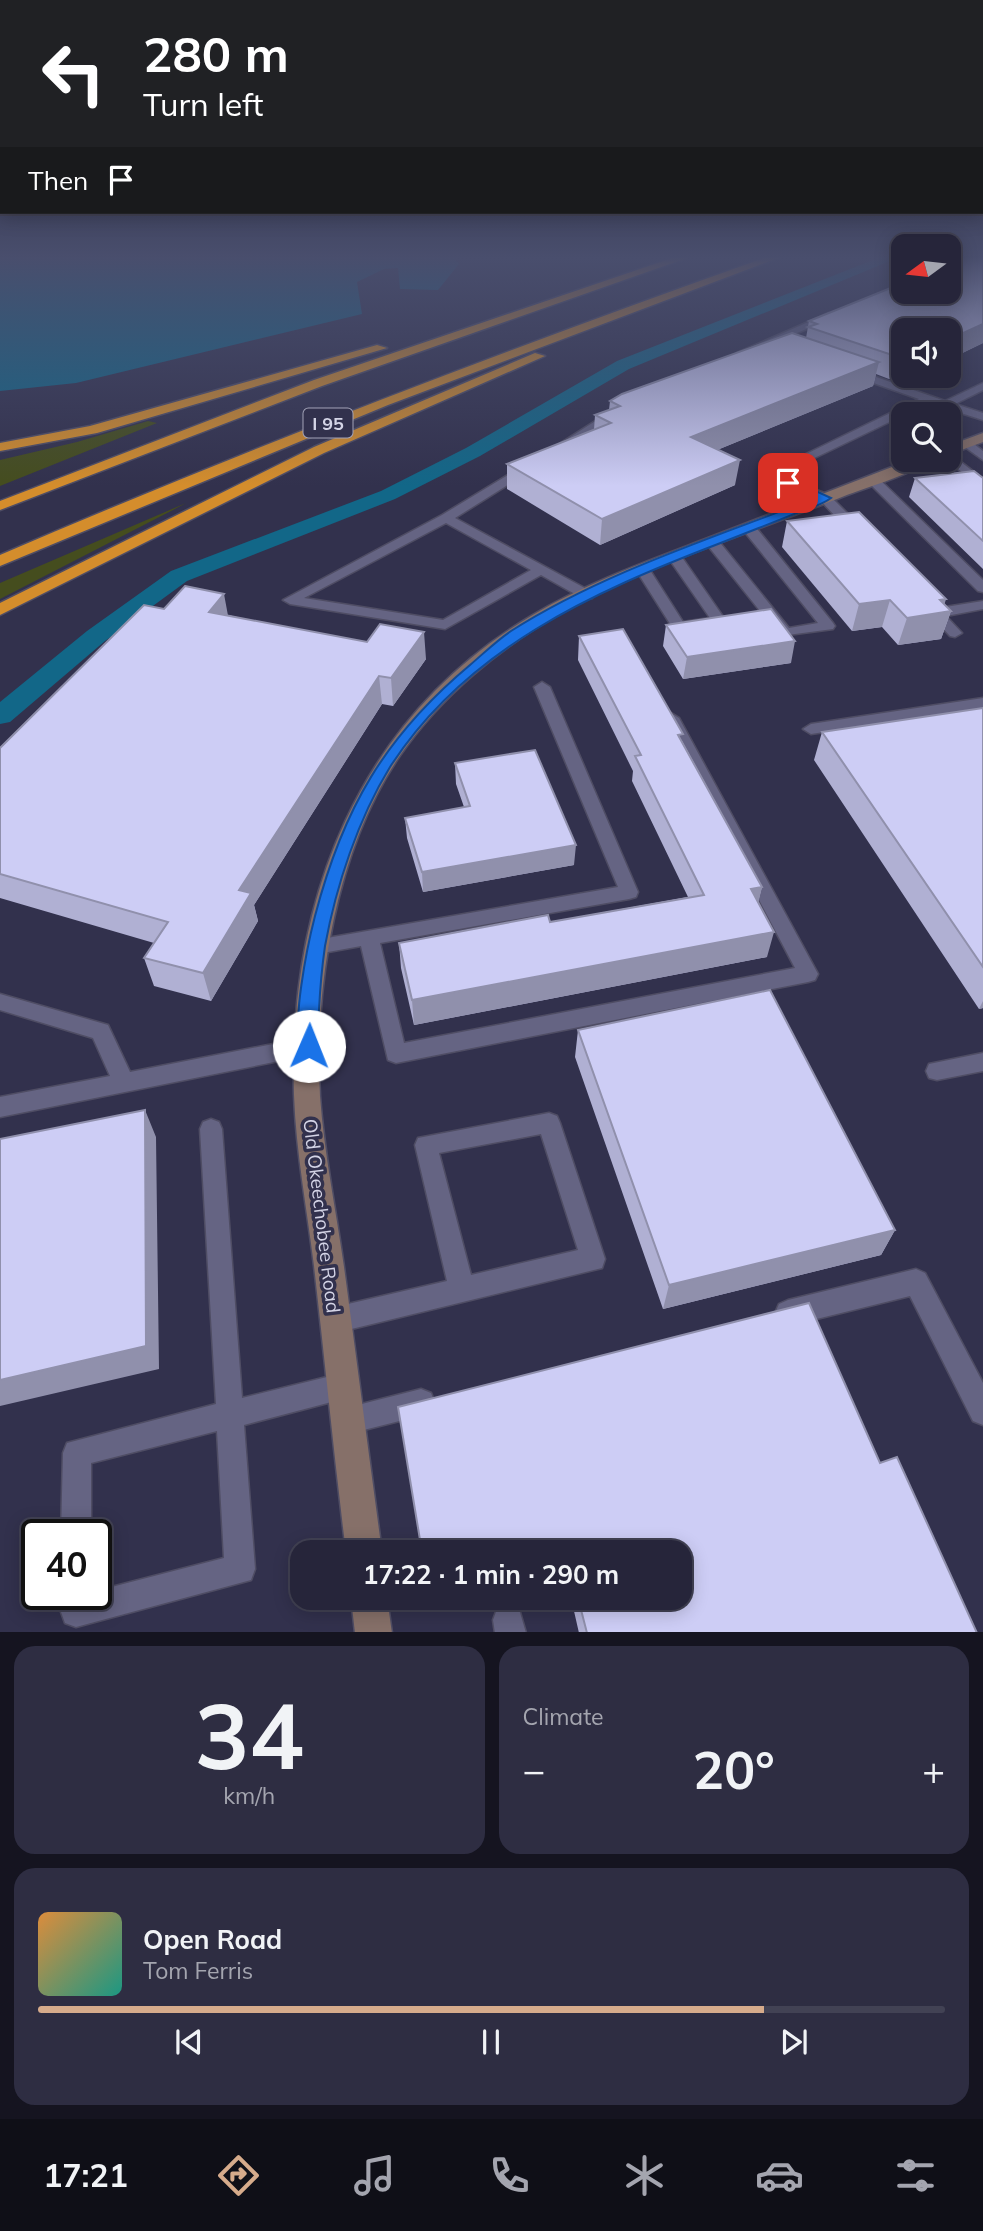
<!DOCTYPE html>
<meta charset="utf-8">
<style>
body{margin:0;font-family:Mulish,sans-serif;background:#2e2d42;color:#f1f3f6;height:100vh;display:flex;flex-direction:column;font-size:26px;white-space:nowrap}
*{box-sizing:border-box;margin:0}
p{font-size:23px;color:#a4a5af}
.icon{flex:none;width:38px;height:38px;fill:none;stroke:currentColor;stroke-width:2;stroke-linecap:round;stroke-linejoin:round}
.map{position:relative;height:1632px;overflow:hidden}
.sheet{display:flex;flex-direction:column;gap:14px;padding:14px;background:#151420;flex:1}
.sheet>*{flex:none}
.banner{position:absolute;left:0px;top:0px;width:984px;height:214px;box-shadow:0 4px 18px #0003,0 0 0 2px #424254;background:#202124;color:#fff;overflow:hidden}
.needle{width:46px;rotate:255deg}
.tools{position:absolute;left:891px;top:234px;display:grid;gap:14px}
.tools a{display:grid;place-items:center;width:70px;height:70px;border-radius:14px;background:#26253a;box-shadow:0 4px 18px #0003,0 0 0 2px #424254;font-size:35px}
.speed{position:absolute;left:21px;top:1519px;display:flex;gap:14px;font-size:35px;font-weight:700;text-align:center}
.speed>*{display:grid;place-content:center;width:91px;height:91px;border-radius:50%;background:#26253a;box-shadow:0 4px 18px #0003,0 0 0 2px #424254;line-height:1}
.speed .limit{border:4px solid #111;border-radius:10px;background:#fff;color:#111}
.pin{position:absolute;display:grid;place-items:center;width:60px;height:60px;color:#fff;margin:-30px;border-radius:14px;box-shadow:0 4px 10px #0006}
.me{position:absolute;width:77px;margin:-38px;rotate:1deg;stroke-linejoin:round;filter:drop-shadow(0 0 5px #0008)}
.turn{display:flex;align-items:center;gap:24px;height:147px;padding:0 28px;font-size:32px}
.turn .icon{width:91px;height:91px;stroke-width:2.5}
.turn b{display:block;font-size:49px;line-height:60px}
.then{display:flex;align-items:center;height:66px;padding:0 28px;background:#0003;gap:14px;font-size:26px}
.big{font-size:52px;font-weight:700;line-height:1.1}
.sheet .tile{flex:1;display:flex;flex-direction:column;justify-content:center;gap:10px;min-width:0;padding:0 24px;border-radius:21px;background:#2e2d42}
.sheet .dial{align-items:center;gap:0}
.dial b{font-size:91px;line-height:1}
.song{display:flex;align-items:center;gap:21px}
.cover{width:84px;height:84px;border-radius:10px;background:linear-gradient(135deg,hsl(30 70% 55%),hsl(170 70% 35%))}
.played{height:7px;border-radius:4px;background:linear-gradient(90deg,#d6ab8b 80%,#424254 80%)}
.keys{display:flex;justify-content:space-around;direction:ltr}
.heat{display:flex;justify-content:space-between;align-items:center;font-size:38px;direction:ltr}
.sheet .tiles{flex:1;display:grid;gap:14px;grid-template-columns:1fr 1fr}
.tile:last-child{grid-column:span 2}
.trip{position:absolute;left:290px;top:1540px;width:402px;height:70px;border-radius:21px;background:#26253a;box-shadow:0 4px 18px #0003,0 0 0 2px #424254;font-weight:700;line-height:70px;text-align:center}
.dock{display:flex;height:112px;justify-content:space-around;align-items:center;background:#0f0f17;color:#a4a5af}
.dock .icon{width:49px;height:49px}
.dock .current{color:#d6ab8b}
.dock b{font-size:32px;color:#f1f3f6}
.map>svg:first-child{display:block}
.green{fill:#454d1e}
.water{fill:#126788}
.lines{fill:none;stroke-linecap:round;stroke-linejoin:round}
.canal{fill:#126788;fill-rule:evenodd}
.lane-casing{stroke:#4f4d64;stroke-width:3}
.secondary-casing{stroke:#4f4d64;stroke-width:3}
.highway-casing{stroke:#4f4d64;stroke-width:3}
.lane{fill:#656483;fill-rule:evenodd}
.secondary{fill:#867069;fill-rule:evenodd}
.highway{fill:#d48d2c;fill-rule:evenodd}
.wall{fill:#b0b0d3}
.shaded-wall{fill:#9090ac}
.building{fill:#cdcdf5;stroke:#9090ac;stroke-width:2}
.route{fill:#1a73e8;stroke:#114b97;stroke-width:2}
.labels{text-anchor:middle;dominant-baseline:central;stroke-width:7;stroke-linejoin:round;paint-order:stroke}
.shield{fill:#32314d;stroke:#a3a3b8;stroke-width:2}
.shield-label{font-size:18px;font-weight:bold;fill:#d4d4e6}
.street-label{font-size:19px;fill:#d4d4e6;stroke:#32314d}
</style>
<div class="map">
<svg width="983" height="1633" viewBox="0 0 983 1633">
<rect width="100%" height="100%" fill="#32314d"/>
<path class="green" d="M 148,421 L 157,423 L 0,486 L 0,460 L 77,442 Z
M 186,503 L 173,510 L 0,599 L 0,583 Z"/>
<path class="water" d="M 0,258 L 454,258 L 459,264 L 438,290 L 400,289 L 398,268 L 384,269 L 357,282 L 362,314 L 76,383 L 0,391 Z"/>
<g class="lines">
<path class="canal" d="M 878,258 L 897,258 L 629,369 L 480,456 L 395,499 L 187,581 L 105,641 L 10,722 L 0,724 L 0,702 L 87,631 L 171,571 L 381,491 L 466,448 L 617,361 Z"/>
<defs>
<path id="lane" d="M 829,313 L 832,314 L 832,318 L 746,355 L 737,353 Z
M 848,370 L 856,370 L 945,401 L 983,383 L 983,390 L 955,404 L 983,413 L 983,420 L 929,403 L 779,475 L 829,495 L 863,529 L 863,535 L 853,535 L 821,501 L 763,475 L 919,399 L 848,374 Z
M 608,413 L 617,415 L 563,450 L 553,448 Z
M 962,441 L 970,441 L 983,451 L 983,460 L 962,445 Z
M 948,452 L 983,479 L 983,489 L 947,460 Z
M 526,464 L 530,465 L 530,471 L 455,518 L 592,592 L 592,598 L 582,598 L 541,575 L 445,629 L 290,604 L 283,600 L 442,515 ZM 446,523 L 531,570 L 443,620 L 304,598 Z
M 873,476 L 877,477 L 983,580 L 983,592 L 978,591 L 869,483 L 869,477 Z
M 749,524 L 754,525 L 833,623 L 835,626 L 833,629 L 780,636 L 705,542 L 712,538 L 717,539 L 789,628 L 818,623 L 744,531 L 744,525 Z
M 674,552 L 679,553 L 724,618 L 724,624 L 674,630 L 636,570 L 643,566 L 648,567 L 683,622 L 710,618 L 667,556 Z
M 983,601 L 983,609 L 946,616 L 962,633 L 955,637 L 950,636 L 923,607 L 930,603 L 939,608 Z
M 542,682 L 550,687 L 638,892 L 636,897 L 629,899 L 380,943 L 404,1043 L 795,968 L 663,718 L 671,713 L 679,718 L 818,974 L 815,980 L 808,982 L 396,1063 L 388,1060 L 361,946 L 317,954 L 310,951 L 307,946 L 310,941 L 618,887 L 534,687 Z
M 983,698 L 983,708 L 811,734 L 803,729 L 811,724 Z
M 0,994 L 108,1025 L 130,1072 L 309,1037 L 317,1040 L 320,1046 L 317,1052 L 309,1055 L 0,1117 L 0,1097 L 110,1076 L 93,1038 L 0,1010 Z
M 983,1053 L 983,1071 L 937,1080 L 929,1078 L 926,1071 L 929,1064 Z
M 549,1113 L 557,1116 L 560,1123 L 605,1259 L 602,1268 L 335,1333 L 326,1329 L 322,1320 L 326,1311 L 335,1307 L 447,1281 L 415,1145 L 418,1138 ZM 541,1134 L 578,1250 L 471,1275 L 439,1153 Z
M 211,1119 L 219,1122 L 222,1129 L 242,1398 L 343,1373 L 352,1377 L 356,1386 L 352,1395 L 343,1399 L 244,1425 L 255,1569 L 251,1580 L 76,1627 L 65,1623 L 61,1612 L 61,1594 L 96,1594 L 96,1591 L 224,1558 L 217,1431 L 91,1463 L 91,1535 L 61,1535 L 63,1453 L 67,1443 L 216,1404 L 200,1129 L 203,1122 Z
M 916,1269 L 925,1273 L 983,1383 L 983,1425 L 973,1421 L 910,1296 L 788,1326 L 779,1322 L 775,1313 L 779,1304 L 788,1300 Z
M 421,1389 L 431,1393 L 435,1403 L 431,1413 L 348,1434 L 338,1430 L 334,1420 L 338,1410 Z
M 508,1605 L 519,1609 L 526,1633 L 495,1633 L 493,1620 L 497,1609 Z"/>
<path id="secondary" d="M 983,433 L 983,442 L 948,455 L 948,446 Z
M 910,460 L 930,460 C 909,476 863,488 837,499 C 747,534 650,564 565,611 C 501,646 440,697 399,757 C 336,850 314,986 320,1096 C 324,1153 336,1210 344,1267 C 357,1362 369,1457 382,1552 L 346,1552 C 334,1457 325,1361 314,1266 C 307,1209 296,1152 294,1095 C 288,900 358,719 531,616 C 586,583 648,561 708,538 C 776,512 843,486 910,460 Z
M 351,1598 L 387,1598 L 392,1633 L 355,1633 Z"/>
<path id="highway" d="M 672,258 L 687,258 L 322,386 L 0,510 L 0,501 L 314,380 Z
M 764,258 L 778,258 L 388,405 L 0,566 L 0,555 C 251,447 506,350 764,258 Z
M 377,345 L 387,348 L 97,433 L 0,451 L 0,443 L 90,426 Z
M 535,353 L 545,356 L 324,453 L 0,615 L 0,603 L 314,447 Z"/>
</defs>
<use href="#lane" class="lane-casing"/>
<use href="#secondary" class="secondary-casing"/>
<use href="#highway" class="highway-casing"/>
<use href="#lane" class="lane"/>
<use href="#secondary" class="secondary"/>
<use href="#highway" class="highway"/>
</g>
<path class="wall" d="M 983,258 L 983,343 L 948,360 L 948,331 L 903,331 L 903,376 L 915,376 L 908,380 L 896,376 L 889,379 L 876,374 L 873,386 L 717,450 L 735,485 L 600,545 L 507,489 L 507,464 L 594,430 L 595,415 L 609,410 L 610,401 L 806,338 L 809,321 Z
M 915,478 L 983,478 L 983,569 L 909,497 Z
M 787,521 L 944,605 L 951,611 L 941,639 L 898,645 L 882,627 L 852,631 L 782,547 Z
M 164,609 L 228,615 L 426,659 L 393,706 L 382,704 L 254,905 L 258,921 L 211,1001 L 154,986 L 144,958 L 154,943 L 0,898 L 0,748 Z
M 666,625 L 791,663 L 683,679 L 663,646 Z
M 579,636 L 682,741 L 762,887 L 758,902 L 767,957 L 414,1025 L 401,968 L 399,943 L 550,922 L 688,897 L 632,781 L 633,771 L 578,660 Z
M 983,708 L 983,1008 L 979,1009 L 814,760 L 822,732 Z
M 455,763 L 574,865 L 423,892 L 407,838 L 405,818 L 464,807 L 456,784 Z
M 578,1030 L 895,1230 L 881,1255 L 663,1309 L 575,1057 Z
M 880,1463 L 977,1633 L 579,1633 L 571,1598 L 681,1598 L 681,1552 L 422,1552 Z"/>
<path class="shaded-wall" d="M 983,324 L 983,343 L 948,360 L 948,340 Z
M 902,353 L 896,376 L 889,379 L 895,356 Z
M 879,362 L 873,386 L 688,462 L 691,437 Z
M 740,460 L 735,485 L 600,545 L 602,519 Z
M 224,594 L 229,621 L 209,612 Z
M 946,599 L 942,613 L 951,611 L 941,639 L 898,645 L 907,618 L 940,600 Z
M 890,600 L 882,627 L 852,631 L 859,604 Z
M 424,632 L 426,659 L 393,706 L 391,678 Z
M 795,641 L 791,663 L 683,679 L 687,657 Z
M 379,676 L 382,704 L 254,905 L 258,921 L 211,1001 L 203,973 L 239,890 Z
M 576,845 L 574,865 L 423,892 L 422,872 Z
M 762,887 L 756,912 L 751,889 Z
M 774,932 L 767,957 L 414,1025 L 412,1000 Z
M 983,1001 L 983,1008 L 979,1009 Z
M 145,1110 L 156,1137 L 159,1369 L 0,1406 L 0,1380 Z
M 895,1230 L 881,1255 L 663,1309 L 669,1285 Z
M 565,1546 L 564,1552 L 542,1552 Z"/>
<path class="building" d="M 963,258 L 983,258 L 983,324 L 948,340 L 948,331 L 903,331 L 903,353 L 895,356 L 808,327 L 817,324 L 809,321 L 903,283 L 903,292 L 948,292 L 948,264 Z
M 792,333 L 879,362 L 691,437 L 740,460 L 602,519 L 507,464 L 611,423 L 595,415 L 620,406 L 610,401 L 622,394 Z
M 974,471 L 983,478 L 983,541 L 915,478 Z
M 859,512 L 946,599 L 940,600 L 951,611 L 907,618 L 890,600 L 859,604 L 787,521 Z
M 185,586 L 224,594 L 209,612 L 367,642 L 380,624 L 424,632 L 391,678 L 379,676 L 239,890 L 251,893 L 203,973 L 144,958 L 168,922 L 0,874 L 0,748 L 144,605 L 164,609 Z
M 771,609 L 795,641 L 687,657 L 666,625 Z
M 623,629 L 683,734 L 678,735 L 762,887 L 751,889 L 774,932 L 412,1000 L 399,943 L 548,915 L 550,922 L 704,895 L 635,756 L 641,755 L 579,636 Z
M 983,708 L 983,967 L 822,732 Z
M 535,750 L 576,845 L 422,872 L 405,818 L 470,806 L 455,763 Z
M 770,990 L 895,1230 L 669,1285 L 578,1030 Z
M 145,1110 L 146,1346 L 0,1380 L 0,1139 Z
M 809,1303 L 880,1463 L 897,1457 L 977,1633 L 587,1633 L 578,1598 L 681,1598 L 681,1552 L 567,1552 L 565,1546 L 542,1552 L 422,1552 L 398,1407 Z"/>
<linearGradient id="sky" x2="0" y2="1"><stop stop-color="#1c1b2a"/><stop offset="0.53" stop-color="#494e6d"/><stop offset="1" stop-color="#494e6d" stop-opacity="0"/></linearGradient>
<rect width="983" height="486" fill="url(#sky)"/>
<path class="route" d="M 784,480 L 792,480 L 831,498 C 822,505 808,509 797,513 C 771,523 744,534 718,544 C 593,592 466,649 390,767 C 358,819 336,886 325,946 C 322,967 320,989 319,1010 C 318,1023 322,1040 316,1052 L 309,1054 L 302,1052 C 290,1028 308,943 315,916 C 343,809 384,737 470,665 C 483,654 496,641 511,631 C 604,572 713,538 815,498 L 784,485 Z"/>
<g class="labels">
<rect class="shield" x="303.5" y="408.5" width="49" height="29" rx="5"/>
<g class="shield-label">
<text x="328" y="423">I 95</text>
</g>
<g class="street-label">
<text transform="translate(322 1216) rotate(83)">Old Okeechobee Road</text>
</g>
</g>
</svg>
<div class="tools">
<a><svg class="needle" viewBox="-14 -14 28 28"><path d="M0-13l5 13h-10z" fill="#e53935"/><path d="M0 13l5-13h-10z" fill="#a4a5af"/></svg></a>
<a><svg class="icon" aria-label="sound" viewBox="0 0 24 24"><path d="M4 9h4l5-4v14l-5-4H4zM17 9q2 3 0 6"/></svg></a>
<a><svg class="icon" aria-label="search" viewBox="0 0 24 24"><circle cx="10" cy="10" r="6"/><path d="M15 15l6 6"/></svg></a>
</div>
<div class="speed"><div class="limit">40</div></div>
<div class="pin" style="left:788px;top:483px;background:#d93025"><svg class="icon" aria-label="arrive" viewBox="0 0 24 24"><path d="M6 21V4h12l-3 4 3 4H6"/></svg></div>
<svg class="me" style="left:309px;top:1046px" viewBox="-20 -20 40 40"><circle r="19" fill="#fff"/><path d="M0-13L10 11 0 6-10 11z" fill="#1a73e8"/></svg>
<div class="trip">17:22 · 1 min · 290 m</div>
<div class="banner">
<div class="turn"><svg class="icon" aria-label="left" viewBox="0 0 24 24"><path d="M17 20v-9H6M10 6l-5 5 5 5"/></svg><div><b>280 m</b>Turn left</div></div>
<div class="then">Then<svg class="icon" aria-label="arrive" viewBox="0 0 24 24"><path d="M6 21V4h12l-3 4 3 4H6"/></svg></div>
</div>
</div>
<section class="sheet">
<div class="tiles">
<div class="tile dial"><b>34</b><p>km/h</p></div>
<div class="tile"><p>Climate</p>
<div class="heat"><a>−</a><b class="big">20°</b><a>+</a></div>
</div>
<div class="tile">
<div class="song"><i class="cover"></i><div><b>Open Road</b><p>Tom Ferris</p></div></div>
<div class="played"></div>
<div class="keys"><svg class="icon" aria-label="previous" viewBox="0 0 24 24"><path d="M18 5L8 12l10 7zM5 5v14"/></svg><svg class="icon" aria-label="pause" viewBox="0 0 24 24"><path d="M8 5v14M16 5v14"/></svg><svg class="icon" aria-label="next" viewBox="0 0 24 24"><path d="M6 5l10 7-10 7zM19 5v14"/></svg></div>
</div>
</div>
</section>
<nav class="dock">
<b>17:21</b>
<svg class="icon current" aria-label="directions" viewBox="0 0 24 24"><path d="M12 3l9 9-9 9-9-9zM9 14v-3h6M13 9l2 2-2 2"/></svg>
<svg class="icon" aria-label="music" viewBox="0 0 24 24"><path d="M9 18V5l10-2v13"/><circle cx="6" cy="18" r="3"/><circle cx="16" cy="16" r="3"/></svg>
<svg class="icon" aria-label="phone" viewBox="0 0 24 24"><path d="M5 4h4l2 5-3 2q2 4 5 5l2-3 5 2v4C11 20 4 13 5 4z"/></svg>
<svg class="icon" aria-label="climate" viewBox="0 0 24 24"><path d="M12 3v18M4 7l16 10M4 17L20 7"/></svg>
<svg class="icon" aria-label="car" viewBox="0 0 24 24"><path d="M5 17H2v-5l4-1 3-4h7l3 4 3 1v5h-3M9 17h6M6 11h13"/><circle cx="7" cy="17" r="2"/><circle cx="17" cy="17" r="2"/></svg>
<svg class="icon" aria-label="filters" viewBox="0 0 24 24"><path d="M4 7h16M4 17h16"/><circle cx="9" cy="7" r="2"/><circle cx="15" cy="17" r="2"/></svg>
</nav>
